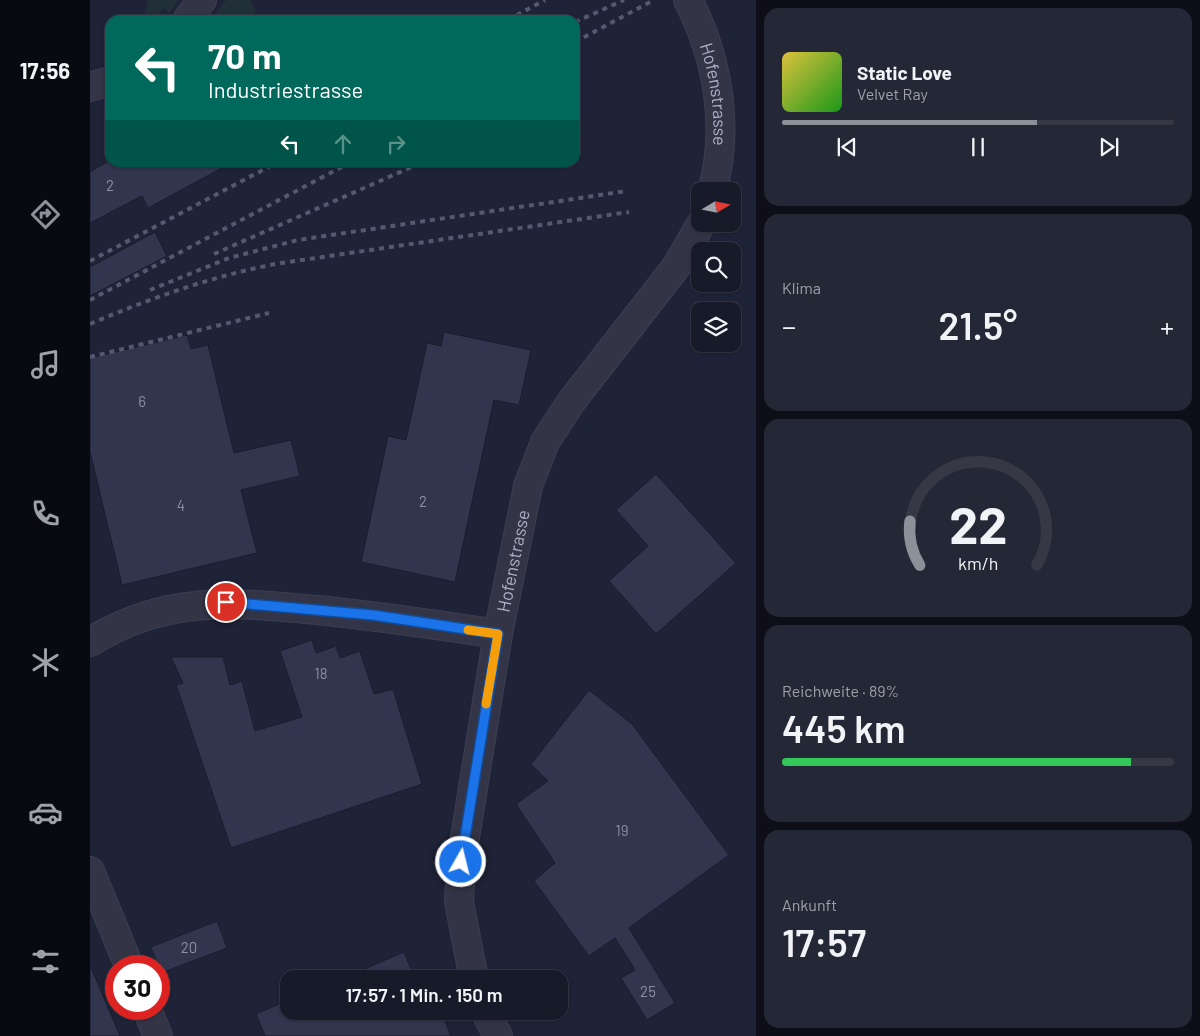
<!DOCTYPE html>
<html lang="de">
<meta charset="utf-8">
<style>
body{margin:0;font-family:Barlow,sans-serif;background:#242735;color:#f1f3f6;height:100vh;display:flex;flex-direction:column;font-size:19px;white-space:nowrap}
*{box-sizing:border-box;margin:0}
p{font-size:16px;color:#9ea1a8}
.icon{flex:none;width:28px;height:28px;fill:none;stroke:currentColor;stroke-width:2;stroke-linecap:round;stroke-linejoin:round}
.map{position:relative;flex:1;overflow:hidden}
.details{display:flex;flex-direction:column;gap:8px;padding:8px;background:#0d0e17;width:444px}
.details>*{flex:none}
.top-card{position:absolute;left:15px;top:15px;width:475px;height:152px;border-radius:15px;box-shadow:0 1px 4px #0004,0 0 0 1px #363846;background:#00695c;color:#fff;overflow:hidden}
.needle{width:32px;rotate:80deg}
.tools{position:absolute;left:601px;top:182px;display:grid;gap:10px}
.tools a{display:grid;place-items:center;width:50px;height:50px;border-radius:10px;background:#171a29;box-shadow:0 1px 4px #0004,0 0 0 1px #363846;font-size:25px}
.speed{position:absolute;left:15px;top:955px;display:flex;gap:10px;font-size:25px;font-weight:700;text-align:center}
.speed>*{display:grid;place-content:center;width:65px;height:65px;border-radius:50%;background:#171a29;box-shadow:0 1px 4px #0004,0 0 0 1px #363846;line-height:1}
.speed .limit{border:8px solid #d22;background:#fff;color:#111}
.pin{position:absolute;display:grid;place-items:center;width:42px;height:42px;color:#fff;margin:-21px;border:2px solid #fff;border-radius:50%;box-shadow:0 1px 5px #0007}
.me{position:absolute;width:55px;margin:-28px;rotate:8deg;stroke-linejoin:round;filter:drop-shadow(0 0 4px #0008)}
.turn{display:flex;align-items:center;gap:18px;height:105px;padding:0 20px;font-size:22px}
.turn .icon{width:65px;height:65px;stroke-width:2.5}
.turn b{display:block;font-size:35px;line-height:42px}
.lanes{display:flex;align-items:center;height:48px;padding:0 20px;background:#0003;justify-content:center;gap:25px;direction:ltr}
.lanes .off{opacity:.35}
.big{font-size:38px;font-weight:600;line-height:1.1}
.details .tile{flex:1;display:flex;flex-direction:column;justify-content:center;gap:8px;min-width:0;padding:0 18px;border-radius:15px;background:#242735}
.details .dial{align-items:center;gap:0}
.dial svg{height:130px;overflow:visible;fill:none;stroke:#363846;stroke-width:7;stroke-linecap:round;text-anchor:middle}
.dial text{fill:#f1f3f6;stroke:none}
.song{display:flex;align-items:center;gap:15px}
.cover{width:60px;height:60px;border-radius:8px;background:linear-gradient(135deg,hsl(50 70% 55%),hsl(120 70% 35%))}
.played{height:5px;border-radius:2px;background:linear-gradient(90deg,#8c9099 65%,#363846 65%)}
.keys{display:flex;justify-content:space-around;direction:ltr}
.heat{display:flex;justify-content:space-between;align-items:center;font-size:28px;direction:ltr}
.charge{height:8px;border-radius:4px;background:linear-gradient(90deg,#34c759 89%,#363846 0)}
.trip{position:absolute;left:190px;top:970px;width:288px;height:50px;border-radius:15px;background:#171a29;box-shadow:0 1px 4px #0004,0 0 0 1px #363846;font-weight:600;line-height:50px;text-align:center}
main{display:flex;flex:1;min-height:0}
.tabs{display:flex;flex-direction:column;width:90px;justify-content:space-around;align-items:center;background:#090a10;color:#9ea1a8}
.tabs .icon{width:35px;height:35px}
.tabs .active{color:#8c9099}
.tabs b{font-size:22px;color:#f1f3f6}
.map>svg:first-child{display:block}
.green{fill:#212f38}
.building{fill:#31354e;stroke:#1a1d2e}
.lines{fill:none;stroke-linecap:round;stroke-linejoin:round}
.minor-casing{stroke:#3c3f51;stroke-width:30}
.minor{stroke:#333547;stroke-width:28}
.rail{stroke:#55586f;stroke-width:4;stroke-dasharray:5 5;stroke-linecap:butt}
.route-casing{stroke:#114b97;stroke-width:12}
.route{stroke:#1a73e8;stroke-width:9}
.slow{stroke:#f59e0b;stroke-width:9}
.labels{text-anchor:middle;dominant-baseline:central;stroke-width:5;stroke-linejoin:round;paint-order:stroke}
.number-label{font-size:15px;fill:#8c8ea4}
.street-label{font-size:18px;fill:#adafc4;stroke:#181b2c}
</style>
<main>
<nav class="tabs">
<b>17:56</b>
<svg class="icon active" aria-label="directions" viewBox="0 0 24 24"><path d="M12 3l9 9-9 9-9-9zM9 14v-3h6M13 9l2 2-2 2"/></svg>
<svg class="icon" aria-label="music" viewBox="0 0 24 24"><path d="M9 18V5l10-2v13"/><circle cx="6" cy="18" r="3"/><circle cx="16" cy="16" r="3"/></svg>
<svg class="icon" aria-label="phone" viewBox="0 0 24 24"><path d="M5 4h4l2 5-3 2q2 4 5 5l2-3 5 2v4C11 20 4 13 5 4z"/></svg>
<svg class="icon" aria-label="climate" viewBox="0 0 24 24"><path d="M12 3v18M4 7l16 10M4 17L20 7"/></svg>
<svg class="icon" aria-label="car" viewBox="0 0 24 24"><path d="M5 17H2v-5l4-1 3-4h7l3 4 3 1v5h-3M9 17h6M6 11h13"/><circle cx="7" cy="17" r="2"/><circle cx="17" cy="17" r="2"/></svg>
<svg class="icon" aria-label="filters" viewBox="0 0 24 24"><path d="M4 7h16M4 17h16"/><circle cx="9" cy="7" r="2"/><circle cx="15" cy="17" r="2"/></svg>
</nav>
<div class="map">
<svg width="667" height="1036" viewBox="0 0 667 1036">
<rect width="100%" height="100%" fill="#1f2337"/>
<path class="green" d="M 58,0 L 87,0 L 88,1 L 79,13 L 73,8 L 64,20 L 59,20 L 55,13 Z
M 136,0 L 159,0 L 165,9 L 166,20 L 121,20 Z"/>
<path class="building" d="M 17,162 L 143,162 L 58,208 L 52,196 L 0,223 L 0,172 Z
M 65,232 L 77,256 L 0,296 L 0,267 Z
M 354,332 L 441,350 L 429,405 L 404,400 L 365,582 L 271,562 L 298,436 L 316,440 L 337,343 L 351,346 Z
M 97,335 L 101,349 L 118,345 L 144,453 L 201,440 L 210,476 L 151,490 L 167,553 L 32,585 L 0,452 L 0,358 Z
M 566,474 L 646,563 L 566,634 L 519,581 L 558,546 L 526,510 Z
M 222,640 L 226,653 L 246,646 L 250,658 L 270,651 L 284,694 L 303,689 L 332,784 L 141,848 L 86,685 L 93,683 L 81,657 L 133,657 L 140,685 L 152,681 L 165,731 L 212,717 L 190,651 Z
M 499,690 L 542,724 L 639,855 L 539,928 L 585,1003 L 557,1020 L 531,978 L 545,970 L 525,938 L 499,956 L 444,881 L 465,863 L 426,804 L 458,781 L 441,764 Z
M 127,921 L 137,948 L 71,973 L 61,947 Z
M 314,952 L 325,979 L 251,979 Z
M 0,965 L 30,1036 L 0,1036 Z
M 199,1000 L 199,1011 L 351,1011 L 361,1036 L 175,1036 L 166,1014 Z"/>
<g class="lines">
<defs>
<g id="minor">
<path id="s1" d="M 598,0 C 628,58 640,128 622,191"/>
<path d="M 97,20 L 112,0"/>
<path d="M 0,87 L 20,81"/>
<path d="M 0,642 C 75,595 144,602 227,610 C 288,616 348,625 408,634"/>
<path d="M 0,871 L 39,966"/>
<path id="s2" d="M 384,979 L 369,902 L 371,862 L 408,634 L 438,486 L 455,442 L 481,402 L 586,267 L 611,224"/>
<path d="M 57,1009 L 68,1036"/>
<path d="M 395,1011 L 408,1036"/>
</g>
</defs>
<use href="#minor" class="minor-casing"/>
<use href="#minor" class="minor"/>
<path class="rail" d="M 418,20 L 455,0
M 485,22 L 534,0
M 485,42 L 564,0
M 485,84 L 489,82
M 124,254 L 333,162
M 0,261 L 188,162
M 60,290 L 139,258 L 208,240 L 537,191
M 0,300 L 261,162
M 0,324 C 61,298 120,277 185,264 L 539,212
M 0,357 L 179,313"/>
</g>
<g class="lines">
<defs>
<path id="route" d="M 136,602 L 283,615 L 408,634 L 371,862"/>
</defs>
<use href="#route" class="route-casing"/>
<use href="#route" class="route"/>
<path class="slow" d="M 378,630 L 408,634 L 396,704"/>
</g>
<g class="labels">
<g class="number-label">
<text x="20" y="185">2</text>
<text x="52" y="401">6</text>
<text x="333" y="501">2</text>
<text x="91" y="505">4</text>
<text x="231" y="673">18</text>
<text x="532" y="830">19</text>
<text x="99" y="947">20</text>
<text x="558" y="991">25</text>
</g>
<g class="street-label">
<text stroke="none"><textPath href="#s1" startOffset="99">Hofenstrasse</textPath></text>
<text stroke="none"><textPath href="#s2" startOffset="424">Hofenstrasse</textPath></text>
</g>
</g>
</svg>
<div class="tools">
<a><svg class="needle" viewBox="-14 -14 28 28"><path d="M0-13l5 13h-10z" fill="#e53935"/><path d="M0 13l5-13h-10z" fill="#9ea1a8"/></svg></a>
<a><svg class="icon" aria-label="search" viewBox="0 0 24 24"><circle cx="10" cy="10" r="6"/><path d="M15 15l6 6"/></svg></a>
<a><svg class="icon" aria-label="layers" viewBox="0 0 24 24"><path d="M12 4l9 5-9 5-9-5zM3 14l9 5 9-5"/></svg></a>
</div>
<div class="speed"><div class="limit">30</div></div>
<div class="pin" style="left:136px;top:602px;background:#d93025"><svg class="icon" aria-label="arrive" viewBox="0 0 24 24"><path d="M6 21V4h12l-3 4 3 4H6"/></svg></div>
<svg class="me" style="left:371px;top:862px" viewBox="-20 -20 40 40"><circle r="17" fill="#1a73e8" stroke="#fff" stroke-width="3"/><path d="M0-11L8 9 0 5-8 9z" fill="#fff"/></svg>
<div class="trip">17:57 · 1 Min. · 150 m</div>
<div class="top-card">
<div class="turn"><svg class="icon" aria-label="left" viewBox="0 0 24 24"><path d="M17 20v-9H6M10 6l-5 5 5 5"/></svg><div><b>70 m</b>Industriestrasse</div></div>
<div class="lanes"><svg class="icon" aria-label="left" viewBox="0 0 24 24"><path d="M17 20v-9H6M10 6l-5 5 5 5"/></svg><svg class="icon off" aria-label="ahead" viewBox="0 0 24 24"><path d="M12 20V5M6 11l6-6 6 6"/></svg><svg class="icon off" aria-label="right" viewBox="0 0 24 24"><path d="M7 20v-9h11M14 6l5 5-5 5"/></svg></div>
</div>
</div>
<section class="details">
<div class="tile">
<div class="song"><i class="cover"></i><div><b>Static Love</b><p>Velvet Ray</p></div></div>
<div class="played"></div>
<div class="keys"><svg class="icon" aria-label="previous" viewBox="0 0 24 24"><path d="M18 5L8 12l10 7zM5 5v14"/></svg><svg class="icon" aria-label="pause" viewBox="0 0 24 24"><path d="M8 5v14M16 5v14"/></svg><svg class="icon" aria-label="next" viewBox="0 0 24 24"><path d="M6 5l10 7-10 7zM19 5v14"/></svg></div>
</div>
<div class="tile"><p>Klima</p>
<div class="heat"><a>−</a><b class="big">21.5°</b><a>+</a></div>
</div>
<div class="tile dial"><svg viewBox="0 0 100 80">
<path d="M14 69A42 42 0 1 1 86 69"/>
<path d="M14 69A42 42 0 0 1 8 42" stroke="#8c9099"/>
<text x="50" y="56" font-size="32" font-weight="700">22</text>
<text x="50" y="72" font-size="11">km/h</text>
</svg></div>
<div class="tile"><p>Reichweite · 89%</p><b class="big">445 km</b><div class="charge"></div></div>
<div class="tile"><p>Ankunft</p><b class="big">17:57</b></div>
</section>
</main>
